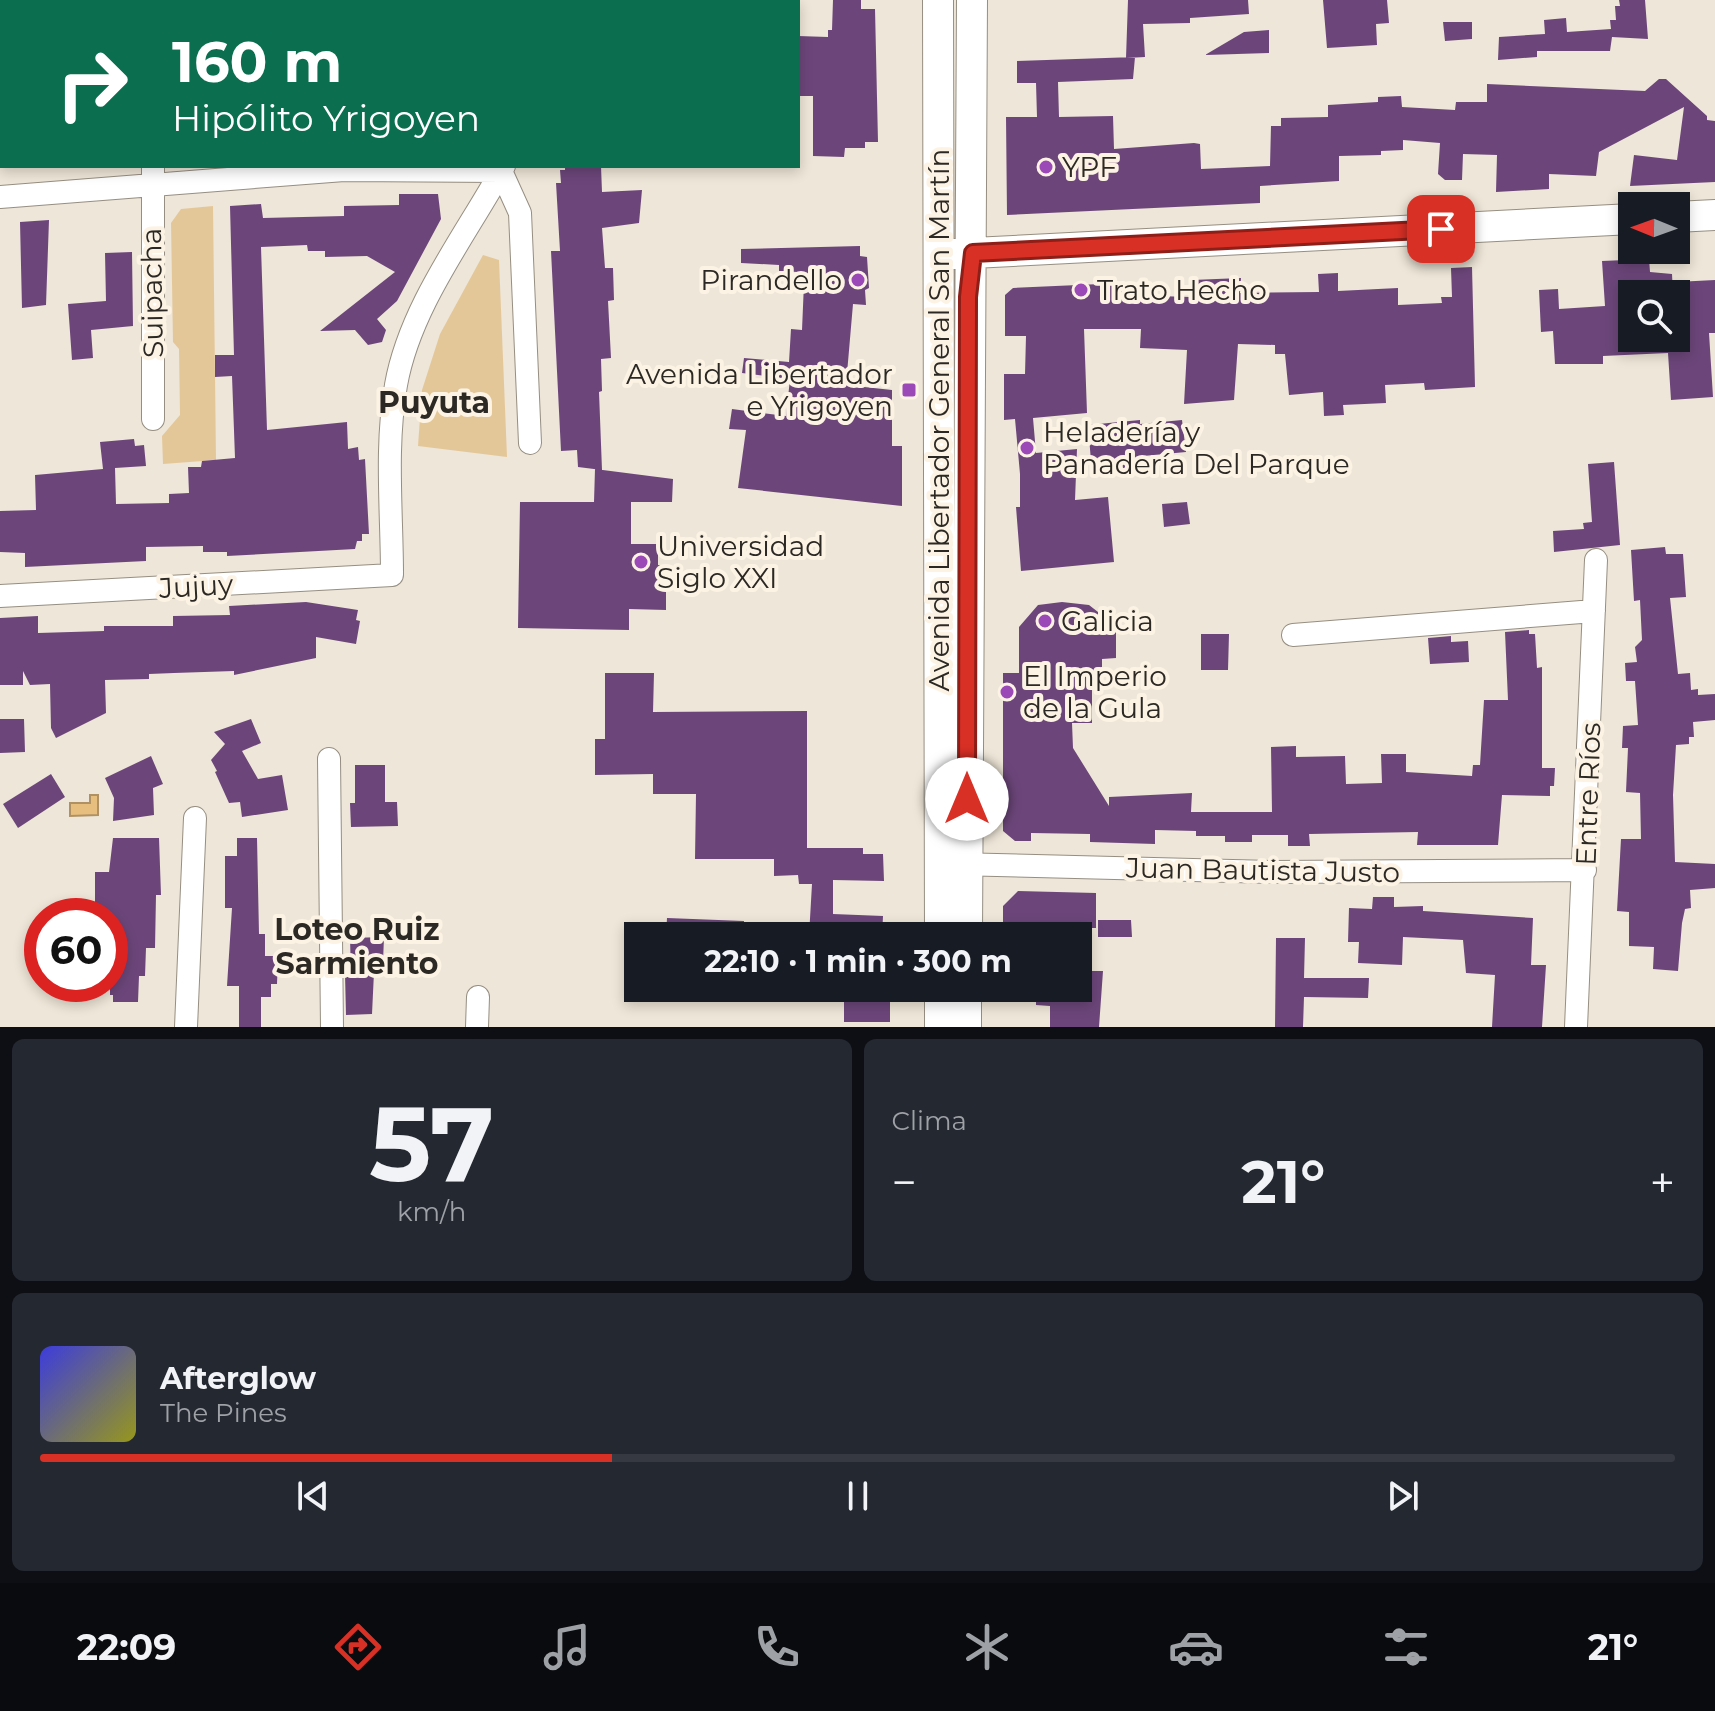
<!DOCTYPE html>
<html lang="es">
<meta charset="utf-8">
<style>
body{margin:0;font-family:Montserrat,sans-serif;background:#242831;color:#f1f3f6;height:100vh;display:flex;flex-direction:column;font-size:30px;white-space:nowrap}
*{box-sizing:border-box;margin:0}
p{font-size:26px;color:#9ea1a6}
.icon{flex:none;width:44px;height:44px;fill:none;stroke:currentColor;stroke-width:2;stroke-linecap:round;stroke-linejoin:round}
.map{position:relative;height:1027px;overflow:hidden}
.drawer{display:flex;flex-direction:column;gap:12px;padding:12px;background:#0d0f14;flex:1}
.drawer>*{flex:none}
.guide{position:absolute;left:0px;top:0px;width:800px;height:168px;box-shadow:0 4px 12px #0003;background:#0b6e4f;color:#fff;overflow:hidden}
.needle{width:52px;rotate:271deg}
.buttons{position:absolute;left:1618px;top:192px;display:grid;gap:16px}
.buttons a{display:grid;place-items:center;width:72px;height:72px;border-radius:0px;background:#171b24;box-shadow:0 4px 12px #0003;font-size:40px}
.speed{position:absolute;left:24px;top:898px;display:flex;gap:16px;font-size:40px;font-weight:700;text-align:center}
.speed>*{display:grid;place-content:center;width:104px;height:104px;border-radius:50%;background:#171b24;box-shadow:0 4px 12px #0003;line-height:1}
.speed .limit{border:12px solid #d22;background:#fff;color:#111}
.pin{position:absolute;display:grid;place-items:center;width:68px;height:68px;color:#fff;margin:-34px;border-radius:16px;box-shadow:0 4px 12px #0006}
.me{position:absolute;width:88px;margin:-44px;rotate:0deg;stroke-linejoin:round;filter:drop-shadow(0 0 6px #0008)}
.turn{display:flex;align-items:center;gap:28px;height:168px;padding:0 40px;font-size:36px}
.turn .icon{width:104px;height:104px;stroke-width:2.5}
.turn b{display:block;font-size:56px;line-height:68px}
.big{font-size:60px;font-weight:700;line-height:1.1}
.drawer .tile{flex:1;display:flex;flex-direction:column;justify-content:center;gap:12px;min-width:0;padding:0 28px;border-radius:12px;background:#242831}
.drawer .dial{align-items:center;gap:0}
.dial b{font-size:104px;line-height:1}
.song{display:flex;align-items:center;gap:24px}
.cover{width:96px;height:96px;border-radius:12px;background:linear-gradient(135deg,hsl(240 70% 55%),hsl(60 70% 35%))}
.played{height:8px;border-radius:4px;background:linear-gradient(90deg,#d93025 35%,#363941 35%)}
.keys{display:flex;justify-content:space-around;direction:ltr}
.heat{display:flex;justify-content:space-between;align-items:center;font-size:44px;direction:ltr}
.drawer .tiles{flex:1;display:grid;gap:12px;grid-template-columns:1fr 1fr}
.tile:last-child{grid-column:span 2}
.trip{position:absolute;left:624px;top:922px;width:468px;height:80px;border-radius:0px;background:#171b24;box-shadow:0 4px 12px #0003;font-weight:700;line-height:80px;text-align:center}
.tabs{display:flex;height:128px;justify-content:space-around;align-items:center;background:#090b0e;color:#9ea1a6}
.tabs .icon{width:56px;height:56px}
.tabs .selected{color:#d93025}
.tabs b{font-size:36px;color:#f1f3f6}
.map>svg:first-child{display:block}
.green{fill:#e4c799}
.water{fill:#e7be7e;stroke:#af9163;stroke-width:2}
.building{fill:#6c467a}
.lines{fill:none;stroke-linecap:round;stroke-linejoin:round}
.minor-casing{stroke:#968e82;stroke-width:24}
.major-casing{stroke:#968e82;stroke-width:32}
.minor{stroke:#fff;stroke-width:22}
.major{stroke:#fff;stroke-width:30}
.route-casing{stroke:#8d1f18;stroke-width:20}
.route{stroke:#d93025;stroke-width:14}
.poi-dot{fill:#9c49b8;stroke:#fcf3e5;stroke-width:3}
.labels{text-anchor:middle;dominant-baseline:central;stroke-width:8;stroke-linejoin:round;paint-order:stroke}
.poi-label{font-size:28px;fill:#2c2924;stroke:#fcf3e5;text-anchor:start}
.street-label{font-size:28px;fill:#2c2924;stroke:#fcf3e5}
.neighbourhood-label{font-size:30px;font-weight:bold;fill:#2c2924;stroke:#fcf3e5}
</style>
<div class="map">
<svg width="1715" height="1027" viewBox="0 0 1715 1027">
<rect width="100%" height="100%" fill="#eee6d8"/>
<path class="green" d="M 213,206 L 216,460 L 163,464 L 162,436 L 180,415 L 179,349 L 173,342 L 171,223 L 181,209 Z
M 483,255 L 499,260 L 507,457 L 418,446 L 422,390 L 440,334 Z"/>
<path class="water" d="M 90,795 L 98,795 L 98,815 L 70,816 L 70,803 L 90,803 Z"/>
<path class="building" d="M 833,0 L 861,0 L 861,9 L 875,9 L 878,142 L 865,142 L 865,148 L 845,148 L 844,157 L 813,156 L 813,96 L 798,96 L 798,36 L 828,37 L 828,30 L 832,30 Z
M 1128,0 L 1248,0 L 1249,14 L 1190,18 L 1190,23 L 1143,24 L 1145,57 L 1126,58 Z
M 1323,0 L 1387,0 L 1389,23 L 1376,24 L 1377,45 L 1327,48 Z
M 1619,0 L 1645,0 L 1648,39 L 1612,37 L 1610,51 L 1537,51 L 1537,57 L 1498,60 L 1499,37 L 1545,34 L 1544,20 L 1566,18 L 1567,32 L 1611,29 L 1610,20 L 1616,20 L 1615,6 L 1620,6 Z
M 1443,22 L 1472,22 L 1472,39 L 1445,41 Z
M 1269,30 L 1269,53 L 1205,55 L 1244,32 Z
M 1135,57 L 1133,79 L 1058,82 L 1059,117 L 1113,116 L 1114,149 L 1194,143 L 1200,144 L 1201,169 L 1270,166 L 1271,126 L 1281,126 L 1281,118 L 1328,117 L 1328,105 L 1378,102 L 1378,97 L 1401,96 L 1402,107 L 1455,110 L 1456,102 L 1487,102 L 1487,84 L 1645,91 L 1659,79 L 1666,79 L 1707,116 L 1707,120 L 1715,121 L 1715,182 L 1630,186 L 1634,155 L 1677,160 L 1684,107 L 1599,152 L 1596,176 L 1549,174 L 1549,189 L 1496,192 L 1497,155 L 1463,154 L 1462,180 L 1445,180 L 1438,174 L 1440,143 L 1403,140 L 1403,150 L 1381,151 L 1381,155 L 1339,156 L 1339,181 L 1260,186 L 1260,203 L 1007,215 L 1006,117 L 1037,117 L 1036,83 L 1017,83 L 1017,61 Z
M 565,166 L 601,166 L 602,192 L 642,190 L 639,223 L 602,228 L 605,268 L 613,268 L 614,300 L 608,301 L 611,358 L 601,359 L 602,391 L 599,392 L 602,470 L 578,467 L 577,450 L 561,451 L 551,251 L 560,251 L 556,183 L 561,183 L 560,170 L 565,170 Z
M 399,194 L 438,194 L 441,219 L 397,301 L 377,319 L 386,330 L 382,342 L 368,345 L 355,330 L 320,331 L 395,272 L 367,256 L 325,257 L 325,251 L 308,251 L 307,245 L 261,247 L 267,430 L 347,422 L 348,449 L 358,447 L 359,460 L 365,459 L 369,534 L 362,534 L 362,541 L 357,541 L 355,549 L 227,556 L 227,552 L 203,552 L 203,546 L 146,547 L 146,561 L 25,567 L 25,553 L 0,552 L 0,511 L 36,510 L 35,475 L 103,469 L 100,442 L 134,439 L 135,446 L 144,445 L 146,466 L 115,468 L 116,504 L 169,503 L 169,494 L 189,493 L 188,467 L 201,467 L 202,461 L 235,458 L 232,376 L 215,377 L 215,355 L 234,355 L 230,206 L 261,204 L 263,218 L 344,216 L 344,206 L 399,205 Z
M 49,220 L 46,305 L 22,308 L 20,222 Z
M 860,246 L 860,256 L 867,257 L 869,288 L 865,290 L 866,305 L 853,304 L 846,385 L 892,390 L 892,446 L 902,446 L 902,506 L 738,488 L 746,430 L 729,429 L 732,409 L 786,416 L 790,379 L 742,373 L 744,358 L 789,362 L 791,329 L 802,330 L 804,283 L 797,283 L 798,272 L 779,271 L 779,265 L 741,263 L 741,249 Z
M 132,252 L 133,326 L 91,330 L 93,358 L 72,360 L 68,304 L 106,301 L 105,253 Z
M 1649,259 L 1650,272 L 1672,274 L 1673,294 L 1632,294 L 1632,338 L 1676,338 L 1676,282 L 1715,280 L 1715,333 L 1709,333 L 1713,397 L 1671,400 L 1668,353 L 1603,356 L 1603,364 L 1555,364 L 1553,331 L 1541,332 L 1539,290 L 1558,289 L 1559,309 L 1605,306 L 1602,261 Z
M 1472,267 L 1475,387 L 1425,390 L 1424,383 L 1385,385 L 1386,403 L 1343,405 L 1344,415 L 1324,416 L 1323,392 L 1289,395 L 1285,354 L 1275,354 L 1275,345 L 1238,344 L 1234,400 L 1184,404 L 1187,350 L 1140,348 L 1141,329 L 1084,329 L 1087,413 L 1033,418 L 1036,453 L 1077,449 L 1075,500 L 1108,497 L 1114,562 L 1021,571 L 1016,507 L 1020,507 L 1020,474 L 1015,419 L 1004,420 L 1004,374 L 1025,374 L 1026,336 L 1005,336 L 1005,295 L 1013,288 L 1123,283 L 1123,295 L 1191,297 L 1192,280 L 1241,278 L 1240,293 L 1319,292 L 1318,274 L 1338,273 L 1338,291 L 1398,288 L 1398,305 L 1442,303 L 1441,297 L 1452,297 L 1451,268 Z
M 1140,420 L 1140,424 L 1182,420 L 1186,452 L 1143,456 L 1143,467 L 1123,468 L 1122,458 L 1091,461 L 1088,425 Z
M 1614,462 L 1620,545 L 1554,552 L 1553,531 L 1584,529 L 1583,523 L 1592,522 L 1588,464 Z
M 595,469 L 673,479 L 672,502 L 631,502 L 631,544 L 658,544 L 658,565 L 666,566 L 666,610 L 629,609 L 629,630 L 518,628 L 520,502 L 594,502 Z
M 1187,502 L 1190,524 L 1164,527 L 1162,504 Z
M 1665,547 L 1666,554 L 1683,554 L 1686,597 L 1670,598 L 1678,674 L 1690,673 L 1691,690 L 1698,689 L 1698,695 L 1715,694 L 1715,720 L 1693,722 L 1694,737 L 1689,737 L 1689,744 L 1676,745 L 1673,795 L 1675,862 L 1715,864 L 1715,888 L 1690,890 L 1691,908 L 1685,909 L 1682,923 L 1678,971 L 1653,969 L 1654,947 L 1629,946 L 1629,912 L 1617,911 L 1621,839 L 1641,839 L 1640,793 L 1626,792 L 1628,748 L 1622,748 L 1623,726 L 1638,725 L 1635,681 L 1626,681 L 1625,663 L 1637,662 L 1635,647 L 1642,640 L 1640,600 L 1634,601 L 1631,550 Z
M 306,602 L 358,610 L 356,620 L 360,621 L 356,644 L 316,637 L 316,658 L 234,675 L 234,671 L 174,673 L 149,674 L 149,679 L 105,680 L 106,713 L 56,738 L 51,728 L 50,684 L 30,685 L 23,671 L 23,685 L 0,685 L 0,618 L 38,616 L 38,633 L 104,631 L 104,626 L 173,626 L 173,616 L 230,615 L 229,606 Z
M 1062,602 L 1089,605 L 1116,626 L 1116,658 L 1102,659 L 1102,672 L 1092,672 L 1092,723 L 1072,723 L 1073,748 L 1109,806 L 1109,797 L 1192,793 L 1191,812 L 1272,812 L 1271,747 L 1296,746 L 1296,757 L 1345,756 L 1346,784 L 1382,783 L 1381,754 L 1406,754 L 1406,772 L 1472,776 L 1473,765 L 1480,765 L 1484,700 L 1508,700 L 1505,632 L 1529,630 L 1529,634 L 1535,634 L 1537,668 L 1542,667 L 1542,768 L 1555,768 L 1554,786 L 1550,786 L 1550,796 L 1502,795 L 1498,845 L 1417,845 L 1418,832 L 1309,834 L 1310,846 L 1288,846 L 1288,835 L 1252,835 L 1252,842 L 1225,842 L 1225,836 L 1196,836 L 1196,831 L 1155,830 L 1155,844 L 1090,842 L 1090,834 L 1031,833 L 1031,841 L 1015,841 L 1003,831 L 1003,673 L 1019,673 L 1019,627 L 1038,605 Z
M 1201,634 L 1229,634 L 1228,670 L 1201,670 Z
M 1451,636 L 1451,642 L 1468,641 L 1469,662 L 1430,664 L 1428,638 Z
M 605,673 L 654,673 L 653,712 L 807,711 L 807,848 L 863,848 L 863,854 L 883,854 L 884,881 L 833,880 L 833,914 L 883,916 L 882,936 L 809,936 L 812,884 L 799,884 L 798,875 L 774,876 L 774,859 L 695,859 L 696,794 L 653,794 L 653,774 L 595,775 L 595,739 L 605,739 Z
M 0,719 L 24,719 L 25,752 L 0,753 Z
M 251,719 L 261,743 L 242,751 L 258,779 L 282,775 L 288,810 L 242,817 L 240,802 L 229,803 L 215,772 L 217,771 L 211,760 L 225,744 L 214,732 Z
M 151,756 L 163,784 L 153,788 L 154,815 L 113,821 L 114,798 L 105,778 Z
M 355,765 L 385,765 L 385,802 L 397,802 L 398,826 L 351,827 L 350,803 L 355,803 Z
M 51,774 L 65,797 L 18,828 L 3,804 Z
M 113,838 L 159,838 L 161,895 L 156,895 L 155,948 L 146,948 L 145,976 L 139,976 L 138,1002 L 113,1002 L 113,995 L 110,995 L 110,912 L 95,912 L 95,872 L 109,872 Z
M 237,838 L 257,838 L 259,934 L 265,934 L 265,956 L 278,956 L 277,984 L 271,984 L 271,997 L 261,997 L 261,1027 L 239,1027 L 239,986 L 227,986 L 232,908 L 225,908 L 225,856 L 237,856 Z
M 1018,891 L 1096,893 L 1096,928 L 1051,928 L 1051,936 L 1015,936 L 1016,928 L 1003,928 L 1003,906 Z
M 1373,897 L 1394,897 L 1394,907 L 1423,906 L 1423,911 L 1533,918 L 1531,965 L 1546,965 L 1542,1027 L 1492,1027 L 1495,975 L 1466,973 L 1463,940 L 1403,937 L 1402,965 L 1358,963 L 1359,942 L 1348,942 L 1349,908 L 1372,909 Z
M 667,918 L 744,921 L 744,936 L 666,936 Z
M 1098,920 L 1131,920 L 1132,937 L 1098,937 Z
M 384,937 L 383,962 L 379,962 L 380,972 L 374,972 L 372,1014 L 346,1015 L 345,974 L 351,974 L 350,938 Z
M 1276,938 L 1305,938 L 1304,978 L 1369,978 L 1368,998 L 1304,997 L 1303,1027 L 1275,1027 Z
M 1078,971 L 1103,971 L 1099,1027 L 1050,1027 L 1050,1006 L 1036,1005 L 1036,988 L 1078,988 Z
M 844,989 L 890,989 L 890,1022 L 844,1022 Z"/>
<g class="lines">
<defs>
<path id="minor" d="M 152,0 L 152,2
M 592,2 L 593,0
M 153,166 L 153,419
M 0,197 L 344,170 L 501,171 L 520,213 L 530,443
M 0,596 L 392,575 C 392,513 385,447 396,385 C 410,306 466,235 504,166
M 1293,635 L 1594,611
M 329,759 L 332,1027
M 954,864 L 1272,872 L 1585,870
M 186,1027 L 195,818
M 477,1027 L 478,997
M 1576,1027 L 1596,560"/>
<path id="major" d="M 938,0 L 940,936
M 1676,217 L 1715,215
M 953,254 L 1632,219
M 967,936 L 972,0
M 940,1027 L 940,988
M 966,1027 L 966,988"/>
</defs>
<use href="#minor" class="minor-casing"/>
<use href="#major" class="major-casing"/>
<use href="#minor" class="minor"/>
<use href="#major" class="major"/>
</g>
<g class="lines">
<defs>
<path id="route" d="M 967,799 L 968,297 L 973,253 L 1441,229"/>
</defs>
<use href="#route" class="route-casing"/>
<use href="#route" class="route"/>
</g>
<g class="poi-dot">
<circle cx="1046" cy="167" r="8"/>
<circle cx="858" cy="280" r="8"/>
<circle cx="1081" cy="290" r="8"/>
<rect x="901" y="382" width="16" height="16" rx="4"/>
<circle cx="1027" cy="448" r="8"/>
<circle cx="641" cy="562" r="8"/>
<circle cx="1045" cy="621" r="8"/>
<circle cx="1007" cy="692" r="8"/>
</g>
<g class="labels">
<g class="poi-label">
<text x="1062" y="167">YPF</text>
<text x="842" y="280" text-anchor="end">Pirandello</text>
<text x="1097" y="290">Trato Hecho</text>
<text x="893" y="374" text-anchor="end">Avenida Libertador<tspan x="893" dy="32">e Yrigoyen</tspan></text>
<text x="1043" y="432">Heladería y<tspan x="1043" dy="32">Panadería Del Parque</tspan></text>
<text x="657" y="546">Universidad<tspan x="657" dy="32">Siglo XXI</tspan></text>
<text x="1061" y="621">Galicia</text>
<text x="1023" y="676">El Imperio<tspan x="1023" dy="32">de la Gula</tspan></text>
</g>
<g class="street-label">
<text transform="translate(152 293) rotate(-91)">Suipacha</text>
<text transform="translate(939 420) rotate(-90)">Avenida Libertador General San Martín</text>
<text transform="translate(196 586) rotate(-3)">Jujuy</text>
<text transform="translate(1588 794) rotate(-88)">Entre Ríos</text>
<text transform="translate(1263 870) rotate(1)">Juan Bautista Justo</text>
</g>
<g class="neighbourhood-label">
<text x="434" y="402">Puyuta</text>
<text x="357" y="929">Loteo Ruiz<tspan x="357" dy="34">Sarmiento</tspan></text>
</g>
</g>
</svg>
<div class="buttons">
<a><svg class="needle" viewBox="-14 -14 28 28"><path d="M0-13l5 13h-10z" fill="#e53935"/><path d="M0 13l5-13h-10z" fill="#9ea1a6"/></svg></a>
<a><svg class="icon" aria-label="search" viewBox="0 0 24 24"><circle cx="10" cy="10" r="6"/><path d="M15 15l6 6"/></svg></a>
</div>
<div class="speed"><div class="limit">60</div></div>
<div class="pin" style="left:1441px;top:229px;background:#d93025"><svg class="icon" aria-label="arrive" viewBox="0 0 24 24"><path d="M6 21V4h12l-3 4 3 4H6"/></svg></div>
<svg class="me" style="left:967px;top:799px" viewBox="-20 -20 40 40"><circle r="19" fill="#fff"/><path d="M0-13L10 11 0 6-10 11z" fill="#d93025"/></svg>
<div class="trip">22:10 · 1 min · 300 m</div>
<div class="guide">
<div class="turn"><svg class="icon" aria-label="right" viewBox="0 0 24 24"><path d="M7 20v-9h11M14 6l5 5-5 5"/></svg><div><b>160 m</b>Hipólito Yrigoyen</div></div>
</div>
</div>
<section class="drawer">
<div class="tiles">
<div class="tile dial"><b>57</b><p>km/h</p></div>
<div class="tile"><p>Clima</p>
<div class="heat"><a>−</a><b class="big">21°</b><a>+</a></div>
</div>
<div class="tile">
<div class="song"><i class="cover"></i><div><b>Afterglow</b><p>The Pines</p></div></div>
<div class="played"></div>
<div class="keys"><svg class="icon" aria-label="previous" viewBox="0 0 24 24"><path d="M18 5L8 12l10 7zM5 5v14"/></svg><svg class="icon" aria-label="pause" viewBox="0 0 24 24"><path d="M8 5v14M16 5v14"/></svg><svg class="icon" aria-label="next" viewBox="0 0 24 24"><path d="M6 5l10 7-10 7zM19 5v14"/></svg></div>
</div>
</div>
</section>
<nav class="tabs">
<b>22:09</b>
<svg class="icon selected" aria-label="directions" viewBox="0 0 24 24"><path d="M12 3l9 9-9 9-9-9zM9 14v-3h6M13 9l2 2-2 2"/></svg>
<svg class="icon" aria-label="music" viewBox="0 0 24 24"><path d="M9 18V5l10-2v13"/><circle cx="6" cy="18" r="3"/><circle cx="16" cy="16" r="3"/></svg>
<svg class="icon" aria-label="phone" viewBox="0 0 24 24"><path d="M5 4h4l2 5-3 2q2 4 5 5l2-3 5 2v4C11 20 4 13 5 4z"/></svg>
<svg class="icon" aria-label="climate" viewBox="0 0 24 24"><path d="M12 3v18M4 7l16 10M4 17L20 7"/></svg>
<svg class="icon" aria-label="car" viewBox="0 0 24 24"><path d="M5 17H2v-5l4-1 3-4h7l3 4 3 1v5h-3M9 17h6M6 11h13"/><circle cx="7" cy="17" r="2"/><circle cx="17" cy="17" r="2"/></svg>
<svg class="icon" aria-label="filters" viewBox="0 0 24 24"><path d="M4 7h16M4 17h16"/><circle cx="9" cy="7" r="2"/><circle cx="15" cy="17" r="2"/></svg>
<b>21°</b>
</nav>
